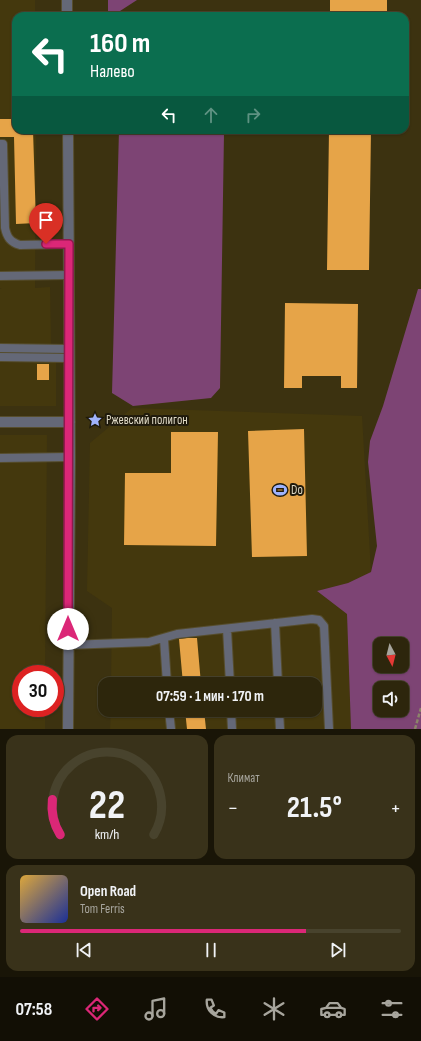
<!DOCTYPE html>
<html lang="ru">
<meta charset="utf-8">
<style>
body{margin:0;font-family:"Sofia Sans Condensed",sans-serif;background:#39321a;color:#f1f3f6;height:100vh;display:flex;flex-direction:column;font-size:15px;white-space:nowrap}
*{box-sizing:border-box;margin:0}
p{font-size:13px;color:#a7a59d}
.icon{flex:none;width:22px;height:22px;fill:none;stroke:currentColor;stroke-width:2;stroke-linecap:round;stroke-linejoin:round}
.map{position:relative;height:729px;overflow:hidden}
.side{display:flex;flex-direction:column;gap:6px;padding:6px;background:#191507;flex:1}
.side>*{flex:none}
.guide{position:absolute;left:12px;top:12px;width:397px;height:122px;border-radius:12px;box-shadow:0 1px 3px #0004,0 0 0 1px #48432d;background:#0b6e4f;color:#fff;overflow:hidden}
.needle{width:26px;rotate:173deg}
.tools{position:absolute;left:373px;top:637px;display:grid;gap:8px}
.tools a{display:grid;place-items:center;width:36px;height:36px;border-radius:8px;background:#2d260c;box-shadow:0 1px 3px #0004,0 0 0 1px #48432d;font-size:20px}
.speed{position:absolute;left:12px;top:665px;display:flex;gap:8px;font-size:20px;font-weight:700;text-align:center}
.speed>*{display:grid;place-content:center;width:52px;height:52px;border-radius:50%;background:#2d260c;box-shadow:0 1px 3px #0004,0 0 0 1px #48432d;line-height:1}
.speed .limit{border:6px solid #d22;background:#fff;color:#111}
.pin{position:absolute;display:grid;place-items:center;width:34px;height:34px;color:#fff;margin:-41px -17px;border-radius:50% 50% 50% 0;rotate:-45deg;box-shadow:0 0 4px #0007}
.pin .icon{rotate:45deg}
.me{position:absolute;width:44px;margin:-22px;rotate:0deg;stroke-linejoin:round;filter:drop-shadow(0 0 3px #0008)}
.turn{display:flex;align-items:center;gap:14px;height:84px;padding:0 12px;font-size:18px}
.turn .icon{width:52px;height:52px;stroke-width:2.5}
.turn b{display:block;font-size:28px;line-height:34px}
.lanes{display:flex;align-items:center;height:38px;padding:0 12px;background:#0003;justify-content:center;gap:20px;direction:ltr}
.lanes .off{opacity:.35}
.big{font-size:30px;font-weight:700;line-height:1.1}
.side .widget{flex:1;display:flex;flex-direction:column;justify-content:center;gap:6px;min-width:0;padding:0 14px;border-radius:12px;background:#39321a}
.side .dial{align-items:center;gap:0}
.dial svg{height:104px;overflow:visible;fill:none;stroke:#48432d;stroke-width:7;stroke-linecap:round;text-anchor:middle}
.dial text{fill:#f1f3f6;stroke:none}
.song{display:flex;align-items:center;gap:12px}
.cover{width:48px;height:48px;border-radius:6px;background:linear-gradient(135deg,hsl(40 70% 55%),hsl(230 70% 35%))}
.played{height:4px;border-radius:2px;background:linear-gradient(90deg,#db2777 75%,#48432d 75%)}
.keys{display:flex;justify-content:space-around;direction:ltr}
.heat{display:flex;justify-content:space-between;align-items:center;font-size:22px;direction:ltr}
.side .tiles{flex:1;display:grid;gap:6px;grid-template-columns:1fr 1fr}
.widget:last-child{grid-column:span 2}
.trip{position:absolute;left:98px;top:677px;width:224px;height:40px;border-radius:12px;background:#2d260c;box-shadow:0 1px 3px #0004,0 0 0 1px #48432d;font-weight:700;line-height:40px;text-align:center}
.menu{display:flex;height:64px;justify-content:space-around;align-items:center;background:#120f05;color:#a7a59d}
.menu .icon{width:28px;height:28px}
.menu .current{color:#db2777}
.menu b{font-size:18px;color:#f1f3f6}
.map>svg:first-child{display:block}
.built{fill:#44380d}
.green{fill:#7d4474;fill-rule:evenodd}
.building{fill:#e6a448}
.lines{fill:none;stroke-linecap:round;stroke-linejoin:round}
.lane-casing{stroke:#564d2d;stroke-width:10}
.street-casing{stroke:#564d2d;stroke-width:12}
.path{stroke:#8c846a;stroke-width:2.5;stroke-dasharray:4 2;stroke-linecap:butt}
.lane{stroke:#646877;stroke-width:8}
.street{stroke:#646877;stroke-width:10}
.route-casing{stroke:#8e194d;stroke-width:10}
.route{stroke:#db2777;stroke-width:7}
.labels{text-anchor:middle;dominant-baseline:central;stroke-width:4;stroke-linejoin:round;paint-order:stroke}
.poi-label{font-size:13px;fill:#ded8c5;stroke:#1f1a0c;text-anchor:start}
</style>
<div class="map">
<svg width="421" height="729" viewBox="0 0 421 729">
<rect width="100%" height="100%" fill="#3c3210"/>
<path class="built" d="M 0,0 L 35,0 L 35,16 L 16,16 L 16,130 L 36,130 L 35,288 L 50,287 L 51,345 L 56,350 L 56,406 L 0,406 L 0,289 L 2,289 L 0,288 Z
M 132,408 L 362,416 L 371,572 L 348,583 L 317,591 L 347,614 L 351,729 L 110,729 L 111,710 L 315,710 L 315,684 L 111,684 L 112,608 L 87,591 L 90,443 Z
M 0,435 L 47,435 L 45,674 L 21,674 L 21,708 L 45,708 L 45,729 L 0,729 Z"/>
<path class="green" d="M 108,0 L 137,0 L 120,11 L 119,16 L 108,16 Z
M 119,130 L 203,130 L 224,133 L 220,388 L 211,398 L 133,406 L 112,393 Z
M 418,289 L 421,289 L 421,729 L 351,729 L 347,614 L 317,591 L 348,583 L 371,572 L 377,546 L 368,462 L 370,441 L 383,406 ZM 380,644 L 402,644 L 402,666 L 380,666 ZM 380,688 L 402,688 L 402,710 L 380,710 Z"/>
<path class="building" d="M 330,0 L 387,0 L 387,16 L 330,16 Z
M 0,119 L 16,119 L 16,130 L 33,130 L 36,223 L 16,224 L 14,137 L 0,137 Z
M 329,130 L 371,130 L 369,270 L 327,270 Z
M 285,303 L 358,304 L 357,388 L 341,388 L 341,376 L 302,376 L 302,388 L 284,388 Z
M 37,364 L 49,364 L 49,380 L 37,380 Z
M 304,429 L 307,556 L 252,557 L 248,431 Z
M 171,432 L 218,432 L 216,546 L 124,545 L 125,473 L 171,473 Z
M 188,638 L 197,638 L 201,684 L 183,684 L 179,639 Z
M 185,710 L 204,710 L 206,729 L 187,729 Z"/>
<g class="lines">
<defs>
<path id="lane" d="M 0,144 L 3,144 L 5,228 C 7,237 10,242 20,245 L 69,244
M 0,276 L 69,275
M 0,348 L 69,349
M 0,357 L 69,358
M 0,458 L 70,457
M 275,623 L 278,684
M 227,629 L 230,684
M 164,639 L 167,684
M 68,645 L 149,642 L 177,634 L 312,619 L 319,620 L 324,626 L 329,729
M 169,710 L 171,729
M 231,710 L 232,729
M 279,710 L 280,729"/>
<path id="street" d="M 67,0 L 67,16
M 0,422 L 70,422
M 68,729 L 70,457 L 68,130"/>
</defs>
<use href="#lane" class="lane-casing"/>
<use href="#street" class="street-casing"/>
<path class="path" d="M 415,729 L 421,708"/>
<use href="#lane" class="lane"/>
<use href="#street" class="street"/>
</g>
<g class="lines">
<defs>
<path id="route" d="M 46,244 L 69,244 L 68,629"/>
</defs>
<use href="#route" class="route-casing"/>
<use href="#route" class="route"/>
</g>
<defs>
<symbol id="sight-bare" viewBox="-9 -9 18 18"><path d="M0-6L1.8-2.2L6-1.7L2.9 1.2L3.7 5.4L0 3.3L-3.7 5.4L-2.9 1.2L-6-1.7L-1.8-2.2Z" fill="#a0b3fd" stroke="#1f1a0c" stroke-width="2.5" paint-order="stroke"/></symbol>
<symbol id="stadium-bare" viewBox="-9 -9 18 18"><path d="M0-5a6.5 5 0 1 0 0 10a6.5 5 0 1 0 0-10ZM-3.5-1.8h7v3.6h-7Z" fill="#a0b3fd" stroke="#1f1a0c" stroke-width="2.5" paint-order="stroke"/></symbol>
</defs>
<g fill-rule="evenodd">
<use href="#sight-bare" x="85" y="410" width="20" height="20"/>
<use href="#stadium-bare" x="270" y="480" width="20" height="20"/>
</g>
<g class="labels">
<g class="poi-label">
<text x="106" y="420">Ржевский полигон</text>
<text x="291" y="490">Do</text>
</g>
</g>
</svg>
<div class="tools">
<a><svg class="needle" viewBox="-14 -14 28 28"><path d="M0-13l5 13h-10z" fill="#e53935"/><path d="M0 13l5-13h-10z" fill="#a7a59d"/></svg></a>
<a><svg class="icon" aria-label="sound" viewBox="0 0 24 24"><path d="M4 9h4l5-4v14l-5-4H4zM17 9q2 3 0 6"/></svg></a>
</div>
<div class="speed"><div class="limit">30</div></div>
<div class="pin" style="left:46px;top:244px;background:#d93025"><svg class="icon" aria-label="arrive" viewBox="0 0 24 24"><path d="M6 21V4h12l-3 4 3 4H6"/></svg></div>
<svg class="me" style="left:68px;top:629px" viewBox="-20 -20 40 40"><circle r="19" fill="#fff"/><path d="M0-13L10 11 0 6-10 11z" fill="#db2777"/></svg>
<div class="trip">07:59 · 1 мин · 170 m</div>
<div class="guide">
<div class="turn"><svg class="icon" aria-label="left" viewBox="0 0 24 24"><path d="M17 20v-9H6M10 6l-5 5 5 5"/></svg><div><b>160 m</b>Налево</div></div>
<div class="lanes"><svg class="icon" aria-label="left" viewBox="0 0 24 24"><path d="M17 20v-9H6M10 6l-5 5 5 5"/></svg><svg class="icon off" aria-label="ahead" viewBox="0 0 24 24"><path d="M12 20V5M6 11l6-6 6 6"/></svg><svg class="icon off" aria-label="right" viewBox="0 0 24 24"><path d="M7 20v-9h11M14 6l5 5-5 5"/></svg></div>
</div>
</div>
<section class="side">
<div class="tiles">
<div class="widget dial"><svg viewBox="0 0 100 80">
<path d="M14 69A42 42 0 1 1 86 69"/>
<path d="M14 69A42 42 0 0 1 8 42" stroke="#db2777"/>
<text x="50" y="56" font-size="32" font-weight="700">22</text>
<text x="50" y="72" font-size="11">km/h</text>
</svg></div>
<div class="widget"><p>Климат</p>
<div class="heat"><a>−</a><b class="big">21.5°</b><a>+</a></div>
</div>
<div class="widget">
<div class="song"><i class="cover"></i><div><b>Open Road</b><p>Tom Ferris</p></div></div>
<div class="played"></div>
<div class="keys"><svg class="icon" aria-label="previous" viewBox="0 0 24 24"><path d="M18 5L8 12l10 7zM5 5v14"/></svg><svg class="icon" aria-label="pause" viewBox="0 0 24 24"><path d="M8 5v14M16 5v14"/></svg><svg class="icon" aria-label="next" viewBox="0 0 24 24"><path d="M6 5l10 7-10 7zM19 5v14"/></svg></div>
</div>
</div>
</section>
<nav class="menu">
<b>07:58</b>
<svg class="icon current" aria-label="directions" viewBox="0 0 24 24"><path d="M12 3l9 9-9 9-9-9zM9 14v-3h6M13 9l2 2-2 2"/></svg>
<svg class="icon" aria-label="music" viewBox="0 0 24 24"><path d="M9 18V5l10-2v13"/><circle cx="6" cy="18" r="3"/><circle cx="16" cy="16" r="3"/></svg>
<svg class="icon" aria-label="phone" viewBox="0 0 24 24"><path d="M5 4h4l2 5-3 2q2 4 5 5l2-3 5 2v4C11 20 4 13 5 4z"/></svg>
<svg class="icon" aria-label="climate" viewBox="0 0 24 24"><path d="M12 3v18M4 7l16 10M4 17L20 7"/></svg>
<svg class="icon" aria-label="car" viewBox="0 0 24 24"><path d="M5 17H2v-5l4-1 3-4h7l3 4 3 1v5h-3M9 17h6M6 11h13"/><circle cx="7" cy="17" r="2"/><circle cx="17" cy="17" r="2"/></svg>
<svg class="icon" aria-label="filters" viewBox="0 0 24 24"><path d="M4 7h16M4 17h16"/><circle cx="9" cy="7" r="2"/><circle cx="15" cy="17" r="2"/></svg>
</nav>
